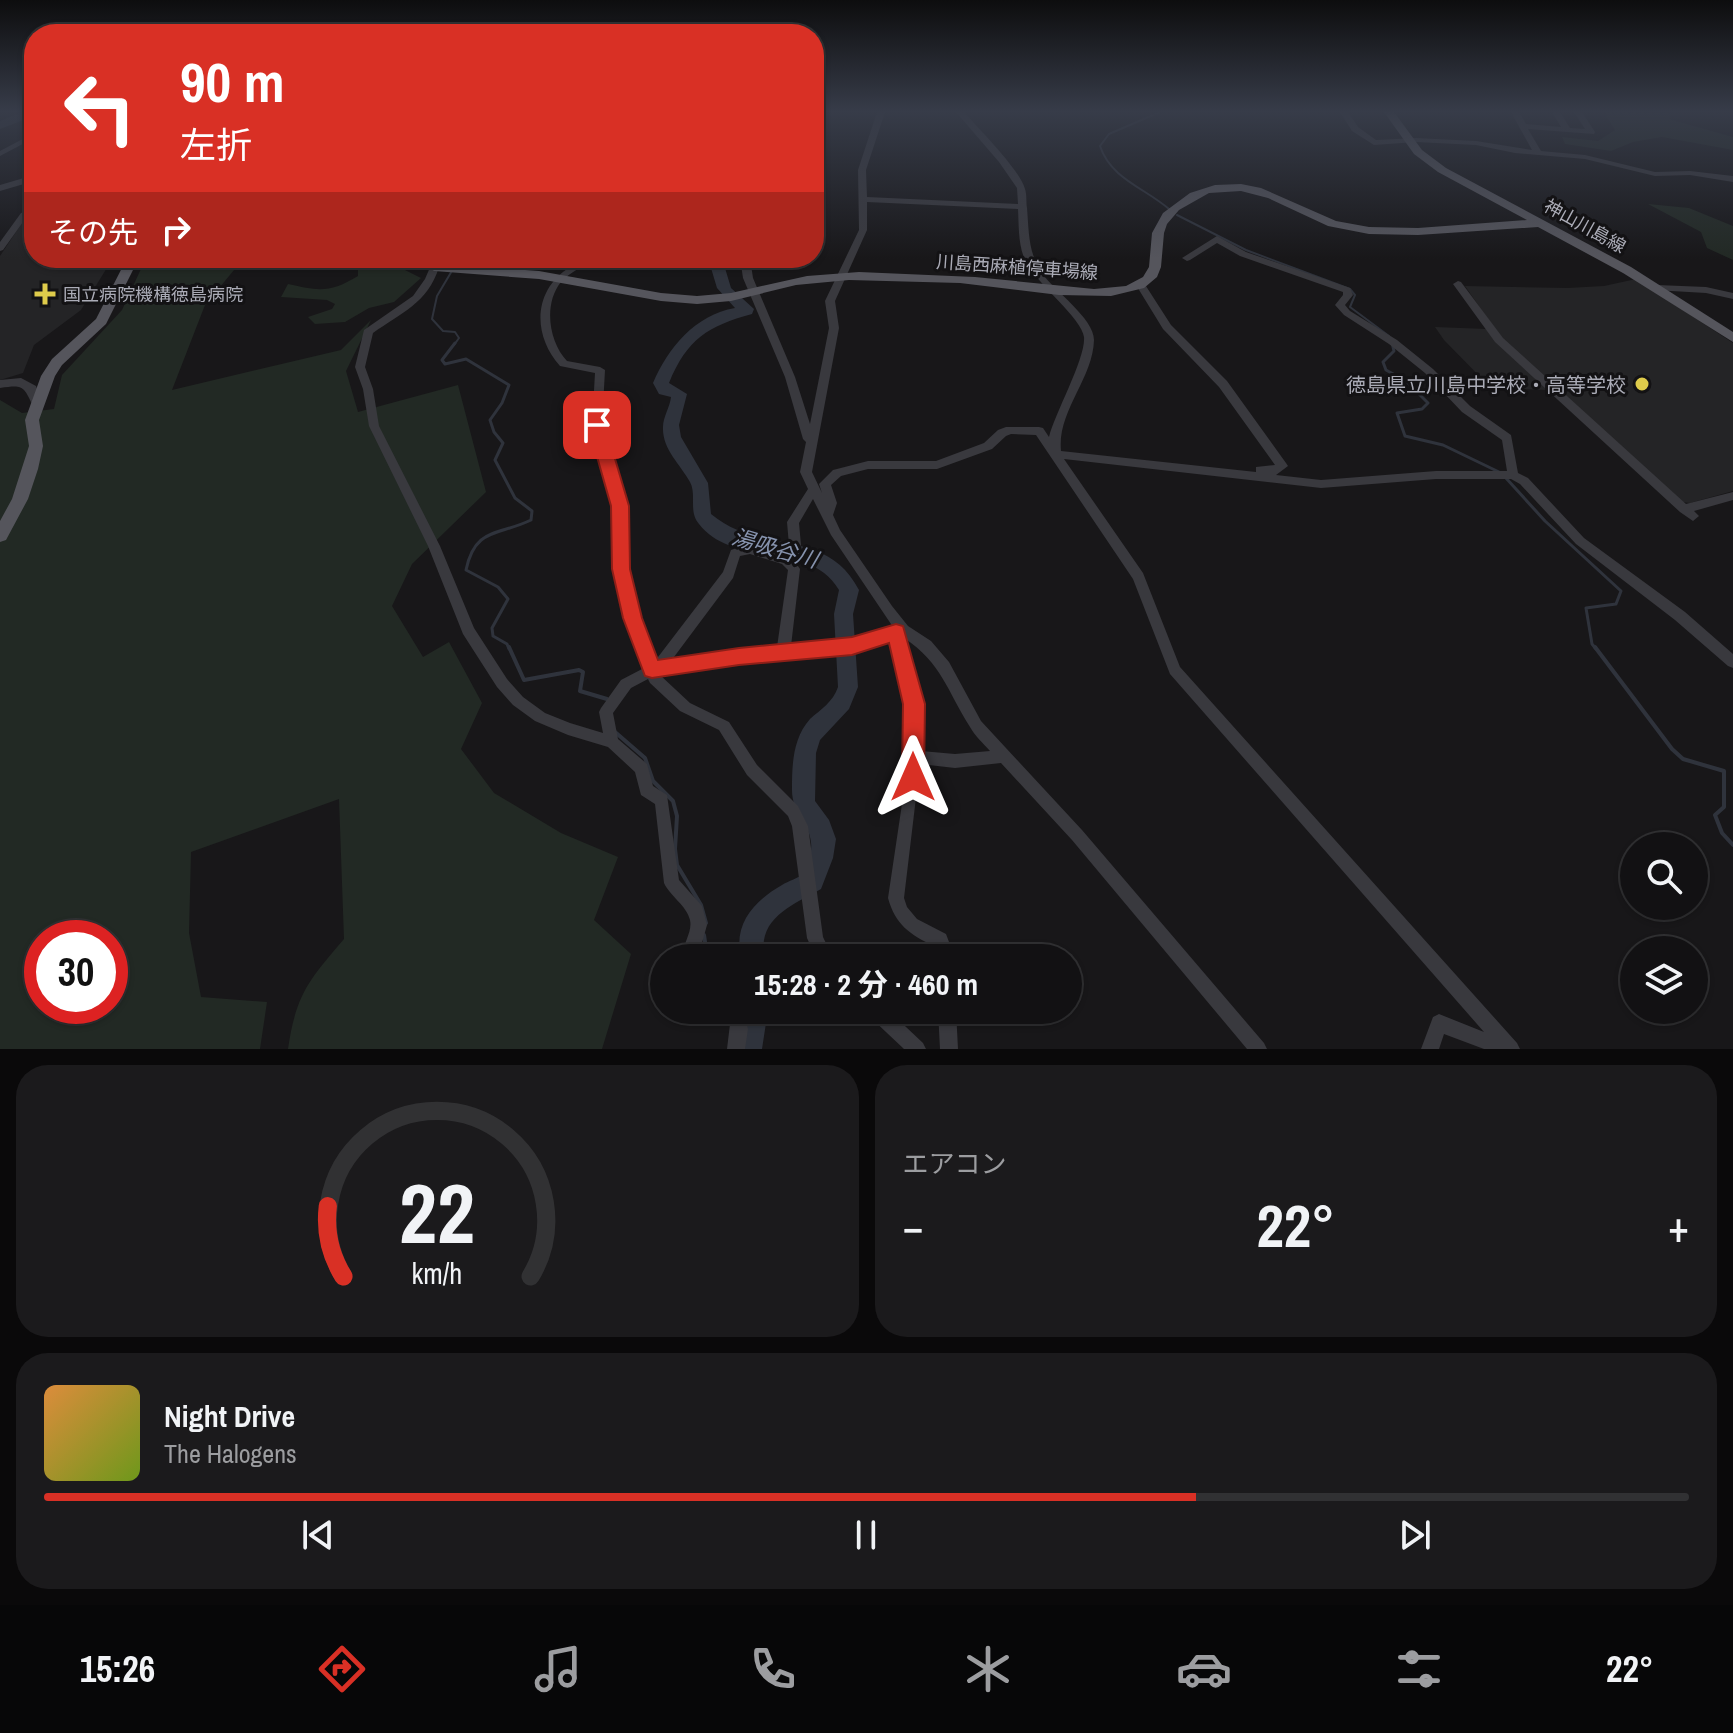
<!DOCTYPE html>
<html lang="ja">
<meta charset="utf-8">
<style>
body{margin:0;font-family:"Archivo Narrow","Noto Sans JP",sans-serif;background:#1b1a1c;color:#f1f3f6;height:100vh;display:flex;flex-direction:column;font-size:30px;white-space:nowrap}
*{box-sizing:border-box;margin:0}
p{font-size:26px;color:#9c9da0}
.icon{flex:none;width:44px;height:44px;fill:none;stroke:currentColor;stroke-width:2;stroke-linecap:round;stroke-linejoin:round}
.map{position:relative;height:1049px;overflow:hidden}
.panel{display:flex;flex-direction:column;gap:16px;padding:16px;background:#0a090a;flex:1}
.panel>*{flex:none}
.top-card{position:absolute;left:24px;top:24px;width:800px;height:244px;border-radius:32px;box-shadow:0 2px 6px #0004,0 0 0 2px #313133;background:#d93025;color:#fff;overflow:hidden}
.buttons{position:absolute;left:1620px;top:832px;display:grid;gap:16px}
.buttons a{display:grid;place-items:center;width:88px;height:88px;border-radius:50%;background:#121113;box-shadow:0 2px 6px #0004,0 0 0 2px #313133;font-size:40px}
.speed{position:absolute;left:24px;top:920px;display:flex;gap:16px;font-size:40px;font-weight:700;text-align:center}
.speed>*{display:grid;place-content:center;width:104px;height:104px;border-radius:50%;background:#121113;box-shadow:0 2px 6px #0004,0 0 0 2px #313133;line-height:1}
.speed .limit{border:12px solid #d22;background:#fff;color:#111}
.pin{position:absolute;display:grid;place-items:center;width:68px;height:68px;color:#fff;margin:-34px;border-radius:16px;box-shadow:0 4px 12px #0006}
.me{position:absolute;width:88px;margin:-44px;rotate:0deg;stroke-linejoin:round;filter:drop-shadow(0 0 6px #0008)}
.turn{display:flex;align-items:center;gap:28px;height:168px;padding:0 24px;font-size:36px}
.turn .icon{width:104px;height:104px;stroke-width:2.5}
.turn b{display:block;font-size:56px;line-height:68px}
.then{display:flex;align-items:center;height:76px;padding:0 24px;background:#0003;gap:16px;font-size:30px}
.big{font-size:60px;font-weight:700;line-height:1.1}
.panel .widget{flex:1;display:flex;flex-direction:column;justify-content:center;gap:12px;min-width:0;padding:0 28px;border-radius:32px;background:#1b1a1c}
.panel .dial{align-items:center;gap:0}
.dial svg{height:208px;overflow:visible;fill:none;stroke:#313133;stroke-width:7;stroke-linecap:round;text-anchor:middle}
.dial text{fill:#f1f3f6;stroke:none}
.song{display:flex;align-items:center;gap:24px}
.cover{width:96px;height:96px;border-radius:12px;background:linear-gradient(135deg,hsl(30 70% 55%),hsl(80 70% 35%))}
.played{height:8px;border-radius:4px;background:linear-gradient(90deg,#d93025 70%,#313133 70%)}
.keys{display:flex;justify-content:space-around;direction:ltr}
.heat{display:flex;justify-content:space-between;align-items:center;font-size:44px;direction:ltr}
.panel .tiles{flex:1;display:grid;gap:16px;grid-template-columns:1fr 1fr}
.widget:last-child{grid-column:span 2}
.trip{position:absolute;left:650px;top:944px;width:432px;height:80px;border-radius:40px;background:#121113;box-shadow:0 2px 6px #0004,0 0 0 2px #313133;font-weight:700;line-height:80px;text-align:center}
.menu{display:flex;height:128px;justify-content:space-around;align-items:center;background:#070708;color:#9c9da0}
.menu .icon{width:56px;height:56px}
.menu .active{color:#d93025}
.menu b{font-size:36px;color:#f1f3f6}
.map>svg:first-child{display:block}
.built{fill:#242426}
.green{fill:#222924;fill-rule:evenodd}
.lines{fill:none;stroke-linecap:round;stroke-linejoin:round}
.stream-far2{stroke:#2f333c;stroke-width:2}
.stream-far1{stroke:#2f333c;stroke-width:3}
.stream{stroke:#2f333c;stroke-width:4}
.river{fill:#2f333c;fill-rule:evenodd}
.minor{fill:#39393e;fill-rule:evenodd}
.major{fill:#55555c;fill-rule:evenodd}
.route{fill:#d93025;stroke:#8d1f18;stroke-width:2}
.poi-dot{fill:#decb4b;stroke:#131214;stroke-width:3}
.labels{text-anchor:middle;dominant-baseline:central;stroke-width:6;stroke-linejoin:round;paint-order:stroke}
.far-street-label{font-size:18px;fill:#abacb7;stroke:#131214}
.far-poi-label{font-size:18px;fill:#abacb7;stroke:#131214;text-anchor:start}
.poi-label{font-size:20px;fill:#abacb7;stroke:#131214;text-anchor:end}
.water-label{font-size:22px;font-style:italic;fill:#8693ae;stroke:#131214}
</style>
<div class="map">
<svg width="1733" height="1049" viewBox="0 0 1733 1049">
<rect width="100%" height="100%" fill="#181719"/>
<path class="built" d="M 34,194 L 34,258 L 113,258 L 81,310 L 34,345 L 23,373 L 0,380 L 0,256 L 28,214 L 29,197 Z
M 1636,279 L 1733,343 L 1733,491 L 1690,503 L 1682,502 L 1502,339 L 1465,286 L 1568,288 L 1604,286 Z
M 1435,327 L 1487,329 L 1548,390 L 1491,388 L 1444,340 Z"/>
<path class="green" d="M 1604,112 L 1671,113 L 1669,119 L 1733,137 L 1733,150 L 1662,137 L 1633,142 L 1611,151 L 1565,144 L 1562,137 L 1598,141 L 1615,130 Z
M 1648,204 L 1689,208 L 1733,226 L 1733,260 L 1707,248 L 1701,232 Z
M 146,258 L 244,258 L 205,305 L 172,390 L 341,350 L 371,320 L 346,371 L 358,412 L 458,385 L 486,492 L 412,564 L 392,606 L 423,657 L 449,642 L 482,703 L 461,749 L 494,793 L 561,833 L 618,857 L 594,920 L 631,954 L 602,1049 L 288,1049 C 296,994 309,980 344,939 L 339,799 L 191,852 L 189,933 L 201,997 L 267,1002 L 260,1049 L 0,1049 L 0,400 L 22,413 L 54,409 L 62,375 L 122,310 ZM 42,938 L 110,938 L 110,1006 L 42,1006 Z
M 358,258 L 400,258 L 403,269 L 421,278 L 394,302 L 369,308 L 345,322 L 315,324 L 308,317 L 332,309 L 335,304 L 327,300 L 281,297 L 288,284 C 319,291 330,293 358,276 Z"/>
<g class="lines">
<path class="stream-far2" d="M 1160,112 L 1109,134 L 1100,146 C 1111,179 1145,188 1169,209
M 1177,215 L 1246,250 L 1350,289 L 1355,295 L 1350,307 L 1389,336
M 454,345 L 459,338 L 455,332 L 443,331 L 432,319 L 437,296 L 456,264 L 456,258"/>
<path class="stream-far1" d="M 455,343 L 442,360 L 445,364 L 466,359 L 509,385 L 502,403 L 490,420 L 494,432 L 503,443 L 495,460 L 515,498 L 532,511 L 531,520 C 498,536 475,527 466,570 L 498,587 L 508,599 L 492,628 L 493,636 L 507,644 L 509,649
M 1392,343 L 1394,351 L 1383,362 L 1386,370 L 1406,381 L 1428,403 L 1422,409 L 1397,413 L 1405,436 L 1443,445 L 1499,472
M 1505,477 L 1545,521 L 1621,591 L 1616,604 L 1586,608 L 1592,644 L 1596,649"/>
<path class="stream" d="M 509,647 L 524,680 L 579,670 L 583,672 L 580,691 L 607,699
M 1595,647 L 1672,749 L 1683,759 L 1724,771 L 1724,807 L 1715,815 L 1722,833 L 1733,845
M 615,732 L 645,758 L 653,781 L 673,801 L 677,816 L 675,849 L 677,865 L 701,905 L 706,923
M 704,935 L 707,955 L 711,958
M 750,1010 L 754,1017"/>
<path class="river" d="M 22,112 L 34,112 L 34,116 L 0,129 L 0,121 Z
M 814,158 L 824,164 L 814,172 Z
M 708,258 L 722,258 L 731,288 L 754,309 L 752,314 C 708,326 687,339 669,383 L 687,394 L 679,425 L 681,437 L 708,483 L 711,514 C 761,556 826,526 859,590 L 853,614 L 858,687 L 849,709 L 820,740 L 816,753 L 815,801 L 829,820 L 836,839 L 833,858 L 821,889 C 792,905 756,919 765,958 L 741,958 C 733,924 754,901 782,885 C 788,881 799,878 804,873 C 805,872 808,863 808,862 C 821,827 791,821 792,788 C 792,764 793,738 810,719 C 821,709 833,702 838,687 L 834,614 L 839,590 C 809,539 734,569 699,524 C 688,511 697,495 690,482 C 680,464 662,449 663,427 C 663,417 670,407 671,397 L 659,394 L 653,383 C 668,348 695,315 735,308 L 717,288 Z
M 742,1010 L 768,1010 L 762,1049 L 736,1049 Z"/>
<path class="minor" d="M 877,112 L 885,112 L 866,170 L 867,197 L 1018,204 L 1017,188 L 999,162 L 956,112 L 964,112 C 979,129 1020,170 1025,189 C 1027,195 1026,202 1027,208 C 1029,231 1028,253 1042,273 C 1054,291 1094,318 1094,340 C 1093,379 1057,411 1061,451 L 1256,472 L 1256,467 L 1275,465 L 1219,387 L 1163,329 L 1136,285 L 1141,282 L 1144,283 L 1171,325 L 1227,381 L 1286,463 L 1288,466 L 1276,475 L 1321,480 L 1436,471 L 1507,471 L 1502,440 L 1462,412 L 1425,373 L 1389,344 L 1344,315 L 1335,305 L 1343,295 L 1343,292 L 1240,256 L 1217,243 L 1190,260 L 1187,261 L 1182,258 L 1217,236 L 1246,252 L 1350,288 L 1353,295 L 1345,305 L 1350,311 L 1397,340 L 1433,369 L 1470,406 L 1511,435 L 1518,473 L 1528,478 L 1584,538 L 1685,612 L 1733,654 L 1733,668 L 1728,666 L 1675,620 L 1576,544 L 1520,484 L 1511,479 L 1436,479 L 1321,488 L 1064,459 L 1143,573 L 1180,667 L 1517,1043 L 1520,1049 L 1484,1049 L 1444,1034 L 1439,1049 L 1421,1049 L 1433,1017 L 1439,1014 L 1484,1032 L 1170,674 L 1133,579 L 1036,435 L 1011,434 L 1006,436 L 992,449 L 937,469 L 868,469 L 841,476 L 831,485 L 837,503 L 833,515 L 840,530 L 892,606 L 908,626 L 931,641 L 949,662 L 981,721 L 1082,830 L 1264,1043 L 1267,1049 L 1247,1049 L 1072,840 L 1001,763 L 955,768 L 920,764 L 904,898 L 907,907 L 917,919 L 946,934 L 955,958 L 939,958 L 934,946 C 910,935 895,924 888,898 L 906,777 L 907,704 L 891,639 L 852,652 L 789,657 L 783,661 L 778,658 L 739,662 L 660,675 L 690,703 L 729,722 L 757,765 L 798,806 L 808,826 L 823,937 L 833,958 L 816,958 L 807,938 L 792,826 L 788,816 L 747,775 L 719,730 L 680,711 L 650,683 L 648,679 L 631,688 L 613,713 L 618,739 L 647,764 L 653,786 L 667,795 L 679,880 L 702,906 L 707,925 L 700,950 L 703,958 L 685,958 C 680,945 693,934 690,920 C 687,906 670,896 664,883 L 655,804 L 641,795 L 635,772 L 608,747 L 568,735 L 535,721 L 513,705 L 497,687 L 463,634 L 428,546 L 369,426 L 363,389 L 355,367 L 364,330 L 413,296 L 425,279 L 431,265 L 437,265 L 439,267 C 428,303 401,313 373,333 L 365,367 L 373,389 L 379,426 L 440,546 L 474,628 L 507,679 L 523,697 L 545,713 L 570,723 L 603,733 L 599,712 L 601,708 L 621,680 L 644,668 L 626,618 L 615,569 L 614,506 L 592,425 L 595,373 L 560,366 C 532,335 533,290 570,267 C 578,261 582,258 593,258 C 583,267 570,272 561,282 C 543,304 549,342 567,361 L 600,367 L 605,370 L 602,425 L 626,506 L 627,569 L 638,618 L 655,661 L 723,572 L 731,550 L 750,544 L 783,554 L 789,545 L 787,522 L 808,489 L 800,472 L 806,442 L 803,439 L 785,377 L 743,278 L 740,258 L 750,258 L 753,278 L 795,377 L 810,424 L 829,328 L 825,301 L 859,230 L 858,170 ZM 867,202 L 1018,209 C 1019,228 1018,248 1027,264 C 1038,284 1082,319 1084,337 C 1086,358 1055,413 1049,437 L 1043,428 L 1039,427 L 1006,427 L 998,430 L 984,443 L 936,461 L 868,461 L 837,469 L 833,470 L 819,484 L 822,493 L 812,472 L 839,328 L 835,301 L 867,230 ZM 813,499 L 831,535 L 893,627 L 852,640 L 791,646 L 800,569 L 793,559 L 801,545 L 799,523 ZM 750,554 L 782,564 L 788,570 L 777,647 L 739,650 L 671,661 L 733,578 L 740,556 ZM 904,638 C 942,663 947,691 970,727 C 975,736 983,743 990,751 L 955,754 L 921,751 L 921,704 Z
M 1340,112 L 1348,112 L 1358,127 L 1376,140 L 1416,138 L 1476,141 L 1532,150 L 1511,112 L 1519,112 L 1526,124 L 1561,127 L 1552,112 L 1560,112 L 1570,128 L 1585,129 L 1574,112 L 1582,112 L 1595,132 L 1594,134 L 1528,129 L 1541,151 L 1585,155 L 1655,172 L 1690,171 L 1733,176 L 1733,182 L 1690,175 L 1655,176 L 1585,159 L 1515,153 L 1476,145 L 1416,142 L 1374,145 L 1352,131 Z
M 34,133 L 34,138 L 0,156 L 0,151 Z
M 34,175 L 34,181 L 0,191 L 0,185 Z
M 24,212 L 28,215 L 3,250 L 0,251 L 0,242 L 21,213 Z
M 1458,281 L 1461,282 L 1503,338 L 1686,504 L 1733,492 L 1733,500 L 1694,511 L 1699,516 L 1693,521 L 1680,512 L 1495,342 L 1453,284 Z
M 1657,285 L 1706,287 L 1733,293 L 1733,299 L 1706,293 L 1654,290 L 1652,288 Z
M 21,378 L 36,386 L 42,403 L 41,406 L 33,406 C 23,385 23,385 0,388 L 0,380 Z
M 725,1010 L 743,1010 L 748,1029 L 745,1049 L 727,1049 L 730,1024 Z
M 866,1010 L 888,1010 L 923,1043 L 926,1049 L 904,1049 L 869,1016 Z
M 938,1010 L 956,1010 L 958,1049 L 940,1049 Z"/>
<path class="major" d="M 1384,112 L 1394,112 L 1422,150 L 1446,168 L 1631,267 L 1733,332 L 1733,342 L 1623,273 L 1538,227 L 1418,235 L 1369,234 L 1328,226 L 1268,198 L 1241,191 L 1209,193 L 1179,210 L 1167,224 L 1164,233 L 1161,267 L 1157,277 L 1144,288 L 1111,296 L 1059,295 L 960,283 L 849,280 L 796,285 L 731,301 L 697,304 L 661,301 L 539,279 L 434,271 L 428,267 L 427,258 L 439,258 L 440,264 L 539,271 L 661,293 L 697,296 L 731,293 L 807,276 L 859,272 L 975,277 L 1094,289 L 1126,286 L 1143,277 L 1149,267 L 1152,233 L 1163,213 L 1190,193 L 1215,185 L 1241,184 L 1261,188 L 1336,221 L 1369,227 L 1418,228 L 1527,220 L 1438,172 L 1414,154 Z
M 127,258 L 139,258 L 106,324 L 62,365 L 55,376 L 39,420 L 43,446 L 38,469 L 28,499 L 6,540 L 0,542 L 0,521 L 12,499 L 29,446 L 25,420 L 41,376 L 52,359 L 96,319 Z"/>
</g>
<linearGradient id="sky" x2="0" y2="1"><stop stop-color="#0d0d0e"/><stop offset="0.43" stop-color="#373c49"/><stop offset="1" stop-color="#373c49" stop-opacity="0"/></linearGradient>
<rect width="1733" height="259" fill="url(#sky)"/>
<path class="route" d="M 597,419 L 605,425 L 629,506 L 630,569 L 642,618 L 658,660 L 739,648 L 852,637 L 896,624 L 903,626 L 925,704 L 924,777 L 921,784 L 913,787 L 905,784 L 902,777 L 903,704 L 889,643 L 852,655 L 739,665 L 652,678 L 645,676 L 623,618 L 612,569 L 611,506 L 588,425 Z"/>
<g class="poi-dot">
<path d="M41 282h8v8h8v8h-8v8h-8v-8h-8v-8h8z"/>
<circle cx="1642" cy="384" r="8"/>
</g>
<g class="labels">
<g class="far-street-label">
<text transform="translate(1585 226) rotate(29)">神山川島線</text>
<text transform="translate(1017 267) rotate(4)">川島西麻植停車場線</text>
</g>
<g class="far-poi-label">
<text x="63" y="294">国立病院機構徳島病院</text>
</g>
<g class="poi-label">
<text x="1626" y="384">徳島県立川島中学校・高等学校</text>
</g>
<g class="water-label">
<text transform="translate(775 548) rotate(16)">湯吸谷川</text>
</g>
</g>
</svg>
<div class="buttons">
<a><svg class="icon" aria-label="search" viewBox="0 0 24 24"><circle cx="10" cy="10" r="6"/><path d="M15 15l6 6"/></svg></a>
<a><svg class="icon" aria-label="layers" viewBox="0 0 24 24"><path d="M12 4l9 5-9 5-9-5zM3 14l9 5 9-5"/></svg></a>
</div>
<div class="speed"><div class="limit">30</div></div>
<div class="pin" style="left:597px;top:425px;background:#d93025"><svg class="icon" aria-label="arrive" viewBox="0 0 24 24"><path d="M6 21V4h12l-3 4 3 4H6"/></svg></div>
<svg class="me" style="left:913px;top:777px" viewBox="-20 -20 40 40"><path d="M0-17L14 15 0 8-14 15z" fill="#d93025" stroke="#fff" stroke-width="4"/></svg>
<div class="trip">15:28 · 2 分 · 460 m</div>
<div class="top-card">
<div class="turn"><svg class="icon" aria-label="left" viewBox="0 0 24 24"><path d="M17 20v-9H6M10 6l-5 5 5 5"/></svg><div><b>90 m</b>左折</div></div>
<div class="then">その先<svg class="icon" aria-label="right" viewBox="0 0 24 24"><path d="M7 20v-9h11M14 6l5 5-5 5"/></svg></div>
</div>
</div>
<section class="panel">
<div class="tiles">
<div class="widget dial"><svg viewBox="0 0 100 80">
<path d="M14 69A42 42 0 1 1 86 69"/>
<path d="M14 69A42 42 0 0 1 8 42" stroke="#d93025"/>
<text x="50" y="56" font-size="32" font-weight="700">22</text>
<text x="50" y="72" font-size="11">km/h</text>
</svg></div>
<div class="widget"><p>エアコン</p>
<div class="heat"><a>−</a><b class="big">22°</b><a>+</a></div>
</div>
<div class="widget">
<div class="song"><i class="cover"></i><div><b>Night Drive</b><p>The Halogens</p></div></div>
<div class="played"></div>
<div class="keys"><svg class="icon" aria-label="previous" viewBox="0 0 24 24"><path d="M18 5L8 12l10 7zM5 5v14"/></svg><svg class="icon" aria-label="pause" viewBox="0 0 24 24"><path d="M8 5v14M16 5v14"/></svg><svg class="icon" aria-label="next" viewBox="0 0 24 24"><path d="M6 5l10 7-10 7zM19 5v14"/></svg></div>
</div>
</div>
</section>
<nav class="menu">
<b>15:26</b>
<svg class="icon active" aria-label="directions" viewBox="0 0 24 24"><path d="M12 3l9 9-9 9-9-9zM9 14v-3h6M13 9l2 2-2 2"/></svg>
<svg class="icon" aria-label="music" viewBox="0 0 24 24"><path d="M9 18V5l10-2v13"/><circle cx="6" cy="18" r="3"/><circle cx="16" cy="16" r="3"/></svg>
<svg class="icon" aria-label="phone" viewBox="0 0 24 24"><path d="M5 4h4l2 5-3 2q2 4 5 5l2-3 5 2v4C11 20 4 13 5 4z"/></svg>
<svg class="icon" aria-label="climate" viewBox="0 0 24 24"><path d="M12 3v18M4 7l16 10M4 17L20 7"/></svg>
<svg class="icon" aria-label="car" viewBox="0 0 24 24"><path d="M5 17H2v-5l4-1 3-4h7l3 4 3 1v5h-3M9 17h6M6 11h13"/><circle cx="7" cy="17" r="2"/><circle cx="17" cy="17" r="2"/></svg>
<svg class="icon" aria-label="filters" viewBox="0 0 24 24"><path d="M4 7h16M4 17h16"/><circle cx="9" cy="7" r="2"/><circle cx="15" cy="17" r="2"/></svg>
<b>22°</b>
</nav>
